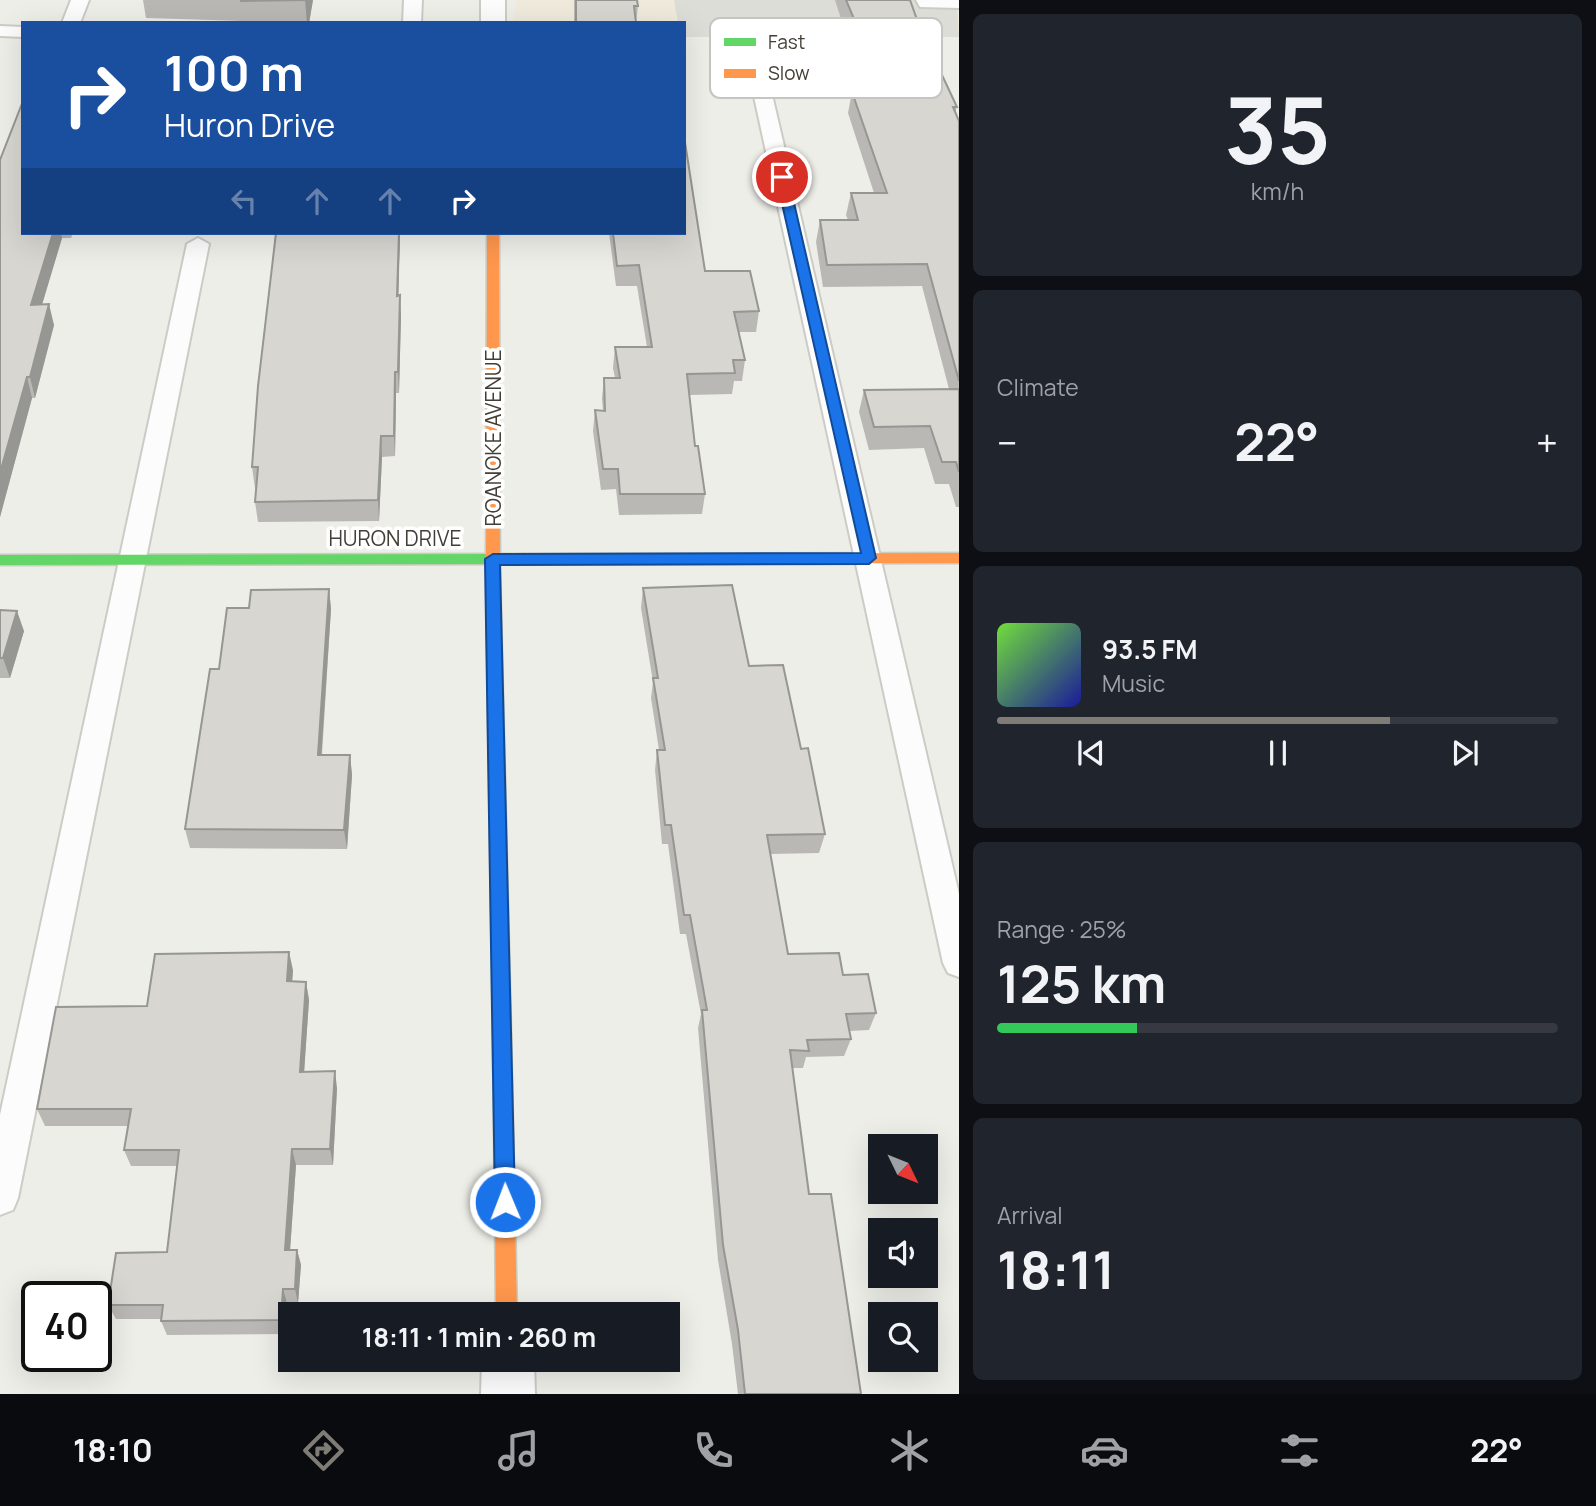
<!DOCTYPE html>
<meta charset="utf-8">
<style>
body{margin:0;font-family:Manrope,sans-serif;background:#20242c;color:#f1f3f6;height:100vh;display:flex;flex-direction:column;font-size:26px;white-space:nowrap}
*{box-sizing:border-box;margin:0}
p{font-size:23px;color:#9ea1a6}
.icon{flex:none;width:38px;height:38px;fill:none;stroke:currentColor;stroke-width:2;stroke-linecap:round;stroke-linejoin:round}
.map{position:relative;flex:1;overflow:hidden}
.side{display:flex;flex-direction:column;gap:14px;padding:14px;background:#0d0f14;width:637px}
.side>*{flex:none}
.hud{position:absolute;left:21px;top:21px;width:665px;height:214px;border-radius:0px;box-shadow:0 7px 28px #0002;background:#1a4fa0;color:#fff;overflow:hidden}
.needle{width:46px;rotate:133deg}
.tools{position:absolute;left:868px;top:1134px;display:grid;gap:14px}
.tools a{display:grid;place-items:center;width:70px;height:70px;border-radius:0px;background:#171b24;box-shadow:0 7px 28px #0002;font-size:35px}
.speed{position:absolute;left:21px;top:1281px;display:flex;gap:14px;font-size:35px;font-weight:700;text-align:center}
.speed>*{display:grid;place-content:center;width:91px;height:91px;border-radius:50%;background:#171b24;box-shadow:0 7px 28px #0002;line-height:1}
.speed .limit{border:4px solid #111;border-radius:10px;background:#fff;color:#111}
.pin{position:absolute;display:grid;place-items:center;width:60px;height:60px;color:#fff;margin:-30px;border:4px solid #fff;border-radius:50%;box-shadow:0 2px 7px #0007}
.me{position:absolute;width:77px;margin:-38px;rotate:359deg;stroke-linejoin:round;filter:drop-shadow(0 0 5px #0008)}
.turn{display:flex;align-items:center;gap:24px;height:147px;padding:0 28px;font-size:32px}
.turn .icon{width:91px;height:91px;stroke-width:2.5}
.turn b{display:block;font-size:49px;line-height:60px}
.lanes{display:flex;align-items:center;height:66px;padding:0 28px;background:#0003;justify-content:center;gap:35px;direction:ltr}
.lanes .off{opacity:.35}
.big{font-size:52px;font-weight:700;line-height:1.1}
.side .widget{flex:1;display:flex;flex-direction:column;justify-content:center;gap:10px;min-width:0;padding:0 24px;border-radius:10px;background:#20242c}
.side .dial{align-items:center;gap:0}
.dial b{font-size:91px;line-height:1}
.song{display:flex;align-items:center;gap:21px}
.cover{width:84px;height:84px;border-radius:10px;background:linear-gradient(135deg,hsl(100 70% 55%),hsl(240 70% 35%))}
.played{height:7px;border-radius:4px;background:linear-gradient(90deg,#7f7c75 70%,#363941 70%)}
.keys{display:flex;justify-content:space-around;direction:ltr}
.heat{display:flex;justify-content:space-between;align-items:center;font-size:38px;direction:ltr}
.charge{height:10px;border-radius:5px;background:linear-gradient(90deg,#34c759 25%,#363941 0)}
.trip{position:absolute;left:278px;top:1302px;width:402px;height:70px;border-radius:0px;background:#171b24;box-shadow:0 7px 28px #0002;font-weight:700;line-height:70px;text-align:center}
.tabs{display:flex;height:112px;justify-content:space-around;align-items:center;background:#090b0e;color:#9ea1a6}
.tabs .icon{width:49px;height:49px}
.tabs .on{color:#7f7c75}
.tabs b{font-size:32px;color:#f1f3f6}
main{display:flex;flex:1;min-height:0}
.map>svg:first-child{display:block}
.commercial{fill:#f0eadc}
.parking{fill:#ddddd8}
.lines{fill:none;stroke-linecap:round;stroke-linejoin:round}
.lane-casing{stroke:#cccbc6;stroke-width:4}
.street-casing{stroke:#cccbc6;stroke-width:4}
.fast-casing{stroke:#cccbc0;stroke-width:3}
.slow-casing{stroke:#cccbc0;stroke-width:3}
.lane{fill:#fcfcfc;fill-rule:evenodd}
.street{fill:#fcfcfc;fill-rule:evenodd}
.fast{fill:#63d668;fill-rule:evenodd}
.slow{fill:#ff974d;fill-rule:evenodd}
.wall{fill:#b9b8b4}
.shaded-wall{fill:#969692}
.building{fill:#d7d6d1;stroke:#969692;stroke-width:2}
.route{fill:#1a73e8;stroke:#114b97;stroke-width:2}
.labels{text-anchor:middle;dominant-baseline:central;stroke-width:7;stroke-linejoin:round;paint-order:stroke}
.street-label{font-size:21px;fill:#433f36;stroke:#fff}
.key{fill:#fff;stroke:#c7c5c3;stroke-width:2}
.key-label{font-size:19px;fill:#433f36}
</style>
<main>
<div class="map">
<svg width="959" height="1394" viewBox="0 0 959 1394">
<rect width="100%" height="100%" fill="#eeeee9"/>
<path class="commercial" d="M 516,0 L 959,0 L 959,37 L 684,37 L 684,23 L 513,23 Z"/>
<path class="parking" d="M 674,0 L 957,0 L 959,37 L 684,37 L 684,23 L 678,23 Z"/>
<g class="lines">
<defs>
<path id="lane" d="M 71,0 L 89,0 L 80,23 L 62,23 Z
M 404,0 L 422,0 L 421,23 L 403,23 Z
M 916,0 L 959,0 L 959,8 L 920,7 Z
M 0,26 L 23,27 L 23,37 L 0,36 Z
M 757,63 L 766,69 L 959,894 L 959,977 L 948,973 L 943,963 L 748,69 Z
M 198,238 L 209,244 L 18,1198 L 13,1210 L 0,1215 L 0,1115 L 187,244 Z"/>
<path id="street" d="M 481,0 L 505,0 L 505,23 L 481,23 Z
M 482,1360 L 534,1360 L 535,1394 L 481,1394 Z"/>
<path id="fast" d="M 524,554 L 531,559 L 524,564 L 0,565 L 0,555 Z
M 493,566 L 500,571 L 511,1034 L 509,1040 L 502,1042 L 495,1040 L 493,1034 L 486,571 Z"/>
<path id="slow" d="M 487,233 L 499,233 L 500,571 L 493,576 L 486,571 Z
M 959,553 L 959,563 L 524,564 L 517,559 L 524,554 Z
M 502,1026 L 509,1028 L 511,1034 L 517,1314 L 496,1314 L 493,1034 L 495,1028 Z"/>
</defs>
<use href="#lane" class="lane-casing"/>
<use href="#street" class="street-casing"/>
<use href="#fast" class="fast-casing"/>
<use href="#slow" class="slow-casing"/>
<use href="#lane" class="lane"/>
<use href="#street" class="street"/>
<use href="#fast" class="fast"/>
<use href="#slow" class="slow"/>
</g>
<path class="wall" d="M 143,0 L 313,0 L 309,23 L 243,23 L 243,21 L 146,18 Z
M 574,0 L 637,0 L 638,6 L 636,23 L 574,23 Z
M 835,0 L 910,0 L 920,28 L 957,107 L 955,113 L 959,121 L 959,507 L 956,507 L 949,484 L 935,484 L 924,448 L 869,450 L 859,412 L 864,390 L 949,389 L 922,286 L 823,287 L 816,242 L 820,220 L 848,220 L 846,215 L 851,193 L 874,193 L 848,113 L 852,92 L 872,92 L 842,22 Z
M 0,160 L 23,233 L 73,233 L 71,238 L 62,238 L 42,304 L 54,325 L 35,398 L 32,398 L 0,517 Z
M 276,233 L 400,233 L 398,295 L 401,316 L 399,393 L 396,393 L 395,456 L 382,457 L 379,521 L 258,522 L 255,502 L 255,488 L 252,467 Z
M 609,233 L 684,233 L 705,271 L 759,311 L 756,332 L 739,332 L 745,360 L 742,381 L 734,381 L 732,394 L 689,395 L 695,446 L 705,494 L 702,514 L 619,515 L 616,489 L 601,490 L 593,431 L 595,410 L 603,411 L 602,398 L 604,378 L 615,378 L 613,368 L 615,347 L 647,347 L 637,286 L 616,286 Z
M 643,588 L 749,666 L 801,749 L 825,834 L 819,853 L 770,854 L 788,954 L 843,975 L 876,1013 L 869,1030 L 849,1031 L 851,1039 L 844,1056 L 806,1057 L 803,1068 L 792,1068 L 809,1194 L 861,1394 L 738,1394 L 732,1344 L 718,1260 L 698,1028 L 701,1014 L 686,934 L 680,934 L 668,844 L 662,844 L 655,770 L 657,750 L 659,750 L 651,698 L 653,682 L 641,608 Z
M 329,589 L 331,609 L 322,755 L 350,755 L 352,775 L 347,849 L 190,848 L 185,829 L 249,608 Z
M 0,610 L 24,631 L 10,678 L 0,678 Z
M 293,970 L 292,981 L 306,982 L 309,1000 L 304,1071 L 337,1088 L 333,1165 L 296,1165 L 290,1250 L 297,1250 L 301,1265 L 298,1303 L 287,1303 L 285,1334 L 167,1335 L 161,1321 L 161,1319 L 116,1319 L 108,1305 L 167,1252 L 177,1166 L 131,1166 L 124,1150 L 129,1126 L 45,1126 L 37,1109 L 147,1006 Z"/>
<path class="shaded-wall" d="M 305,0 L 313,0 L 309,23 L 307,23 Z
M 53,233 L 61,233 L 62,238 L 36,325 L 31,305 Z
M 399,233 L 400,233 L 398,316 L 397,296 Z
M 400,295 L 401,316 L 399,393 L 398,372 Z
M 49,304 L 54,325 L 35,398 L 30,377 Z
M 395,372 L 396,393 L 395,456 L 394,436 Z
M 27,377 L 32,398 L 0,517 L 0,473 Z
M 381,436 L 382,457 L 379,521 L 378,500 Z
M 329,589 L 331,609 L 320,775 L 318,755 Z
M 17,611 L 24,631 L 10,678 L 3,658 Z
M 350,755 L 352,775 L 347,849 L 344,830 Z
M 289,952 L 293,970 L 291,999 L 287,981 Z
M 306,982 L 309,1000 L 303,1089 L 300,1072 Z
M 335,1071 L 337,1088 L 333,1165 L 330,1149 Z
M 292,1149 L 296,1165 L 289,1265 L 285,1250 Z
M 297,1250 L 301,1265 L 298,1303 L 295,1289 Z
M 283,1289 L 287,1303 L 285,1334 L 281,1320 Z"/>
<path class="building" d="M 241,0 L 305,0 L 241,1 Z
M 576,0 L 637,0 L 638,6 L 634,6 L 636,23 L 576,23 Z
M 846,0 L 910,0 L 920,28 L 957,107 L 953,107 L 959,121 L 959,381 L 927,264 L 827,265 L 820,220 L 858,220 L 851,193 L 887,193 L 852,92 L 885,92 Z
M 23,101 L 23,233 L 53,233 L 31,305 L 49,304 L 30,377 L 27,377 L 0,473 L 0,160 Z
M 684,136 L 705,271 L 750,271 L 759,311 L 734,312 L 745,360 L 733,360 L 735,373 L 687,374 L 695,446 L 698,446 L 705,494 L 620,494 L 618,469 L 603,469 L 595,410 L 605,411 L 604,378 L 620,378 L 615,347 L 652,347 L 639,265 L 617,266 L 613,233 L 684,233 Z
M 276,233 L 399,233 L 397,296 L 400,295 L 398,372 L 395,372 L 394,436 L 381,436 L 378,500 L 255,502 L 258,467 L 252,467 L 258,386 Z
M 959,389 L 959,472 L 956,462 L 942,462 L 930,426 L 874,427 L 864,390 Z
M 732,585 L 749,666 L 783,665 L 801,749 L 808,748 L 825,834 L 767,835 L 788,954 L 839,953 L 843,975 L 868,974 L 876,1013 L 846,1014 L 851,1039 L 807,1040 L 809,1051 L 790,1050 L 809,1194 L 831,1194 L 861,1394 L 745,1394 L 738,1330 L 723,1245 L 702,1010 L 707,1010 L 690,915 L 684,915 L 671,825 L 665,825 L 657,750 L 665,750 L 653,678 L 658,678 L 643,588 Z
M 329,589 L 318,755 L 350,755 L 344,830 L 185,829 L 210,669 L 219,669 L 227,608 L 249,608 L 251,590 Z
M 0,610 L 17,611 L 3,658 L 0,658 Z
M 289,952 L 287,981 L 306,982 L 300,1072 L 335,1071 L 330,1149 L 292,1149 L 285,1250 L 297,1250 L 295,1289 L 283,1289 L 281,1320 L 161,1321 L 163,1305 L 108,1305 L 116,1253 L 167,1252 L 179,1150 L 124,1150 L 131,1109 L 37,1109 L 56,1007 L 147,1006 L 155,954 Z"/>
<path class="route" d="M 782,174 L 788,177 L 876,558 L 869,564 L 500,565 L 515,1202 L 512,1209 L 505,1212 L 498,1209 L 495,1202 L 485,559 L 493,554 L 861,553 L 776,177 Z"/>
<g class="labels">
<g class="street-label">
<text transform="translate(493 438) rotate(-90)">ROANOKE AVENUE</text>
<text x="395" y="538">HURON DRIVE</text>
</g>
</g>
<rect x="710" y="18" width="232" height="80" rx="10" class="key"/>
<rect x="724" y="38" width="32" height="8" fill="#63d668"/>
<rect x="724" y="69" width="32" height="9" fill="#ff974d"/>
<g class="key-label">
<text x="768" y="49">Fast</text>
<text x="768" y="80">Slow</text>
</g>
</svg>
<div class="tools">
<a><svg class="needle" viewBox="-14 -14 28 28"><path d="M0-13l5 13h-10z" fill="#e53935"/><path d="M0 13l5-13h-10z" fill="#9ea1a6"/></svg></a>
<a><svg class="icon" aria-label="sound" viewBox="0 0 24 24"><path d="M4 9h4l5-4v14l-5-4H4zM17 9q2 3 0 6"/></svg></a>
<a><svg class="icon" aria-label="search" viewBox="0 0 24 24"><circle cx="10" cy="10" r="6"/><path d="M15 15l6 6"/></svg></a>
</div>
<div class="speed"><div class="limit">40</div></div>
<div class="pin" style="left:782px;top:177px;background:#d93025"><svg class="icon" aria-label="arrive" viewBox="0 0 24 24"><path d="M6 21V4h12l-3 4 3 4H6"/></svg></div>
<svg class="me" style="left:505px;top:1202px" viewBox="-20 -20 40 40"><circle r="17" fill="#1a73e8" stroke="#fff" stroke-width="3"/><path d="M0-11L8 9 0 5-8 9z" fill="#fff"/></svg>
<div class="trip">18:11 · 1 min · 260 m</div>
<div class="hud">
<div class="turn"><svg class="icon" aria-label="right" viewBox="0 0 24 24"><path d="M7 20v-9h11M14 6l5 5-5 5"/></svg><div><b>100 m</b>Huron Drive</div></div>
<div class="lanes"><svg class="icon off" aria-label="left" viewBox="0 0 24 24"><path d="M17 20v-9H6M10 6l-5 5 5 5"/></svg><svg class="icon off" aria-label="ahead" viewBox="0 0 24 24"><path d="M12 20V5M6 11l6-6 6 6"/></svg><svg class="icon off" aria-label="ahead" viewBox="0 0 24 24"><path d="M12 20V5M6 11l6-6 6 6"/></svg><svg class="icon" aria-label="right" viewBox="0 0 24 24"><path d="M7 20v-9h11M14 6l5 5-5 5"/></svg></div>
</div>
</div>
<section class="side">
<div class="widget dial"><b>35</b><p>km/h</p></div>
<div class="widget"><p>Climate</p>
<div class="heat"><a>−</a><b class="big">22°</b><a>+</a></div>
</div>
<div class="widget">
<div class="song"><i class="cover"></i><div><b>93.5 FM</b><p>Music</p></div></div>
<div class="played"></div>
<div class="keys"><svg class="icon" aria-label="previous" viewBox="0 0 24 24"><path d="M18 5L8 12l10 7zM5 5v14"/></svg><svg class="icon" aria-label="pause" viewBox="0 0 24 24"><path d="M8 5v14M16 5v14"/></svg><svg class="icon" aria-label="next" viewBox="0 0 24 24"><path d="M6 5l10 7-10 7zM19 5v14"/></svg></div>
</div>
<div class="widget"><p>Range · 25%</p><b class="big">125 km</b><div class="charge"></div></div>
<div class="widget"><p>Arrival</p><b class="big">18:11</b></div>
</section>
</main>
<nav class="tabs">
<b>18:10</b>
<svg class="icon on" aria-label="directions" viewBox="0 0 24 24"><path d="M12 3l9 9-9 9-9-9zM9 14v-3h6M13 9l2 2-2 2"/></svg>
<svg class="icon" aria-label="music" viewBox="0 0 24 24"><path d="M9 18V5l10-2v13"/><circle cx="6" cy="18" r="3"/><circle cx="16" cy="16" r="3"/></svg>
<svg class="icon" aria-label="phone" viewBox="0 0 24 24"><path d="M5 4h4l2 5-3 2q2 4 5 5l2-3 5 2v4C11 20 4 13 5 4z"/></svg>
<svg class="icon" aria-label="climate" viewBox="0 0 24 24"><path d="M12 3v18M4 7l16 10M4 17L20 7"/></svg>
<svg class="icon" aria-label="car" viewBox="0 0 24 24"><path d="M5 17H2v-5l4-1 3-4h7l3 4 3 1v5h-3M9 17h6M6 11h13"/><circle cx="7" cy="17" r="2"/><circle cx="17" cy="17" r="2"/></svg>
<svg class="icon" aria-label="filters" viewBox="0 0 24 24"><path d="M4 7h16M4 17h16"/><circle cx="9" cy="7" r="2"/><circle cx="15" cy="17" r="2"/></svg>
<b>22°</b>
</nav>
